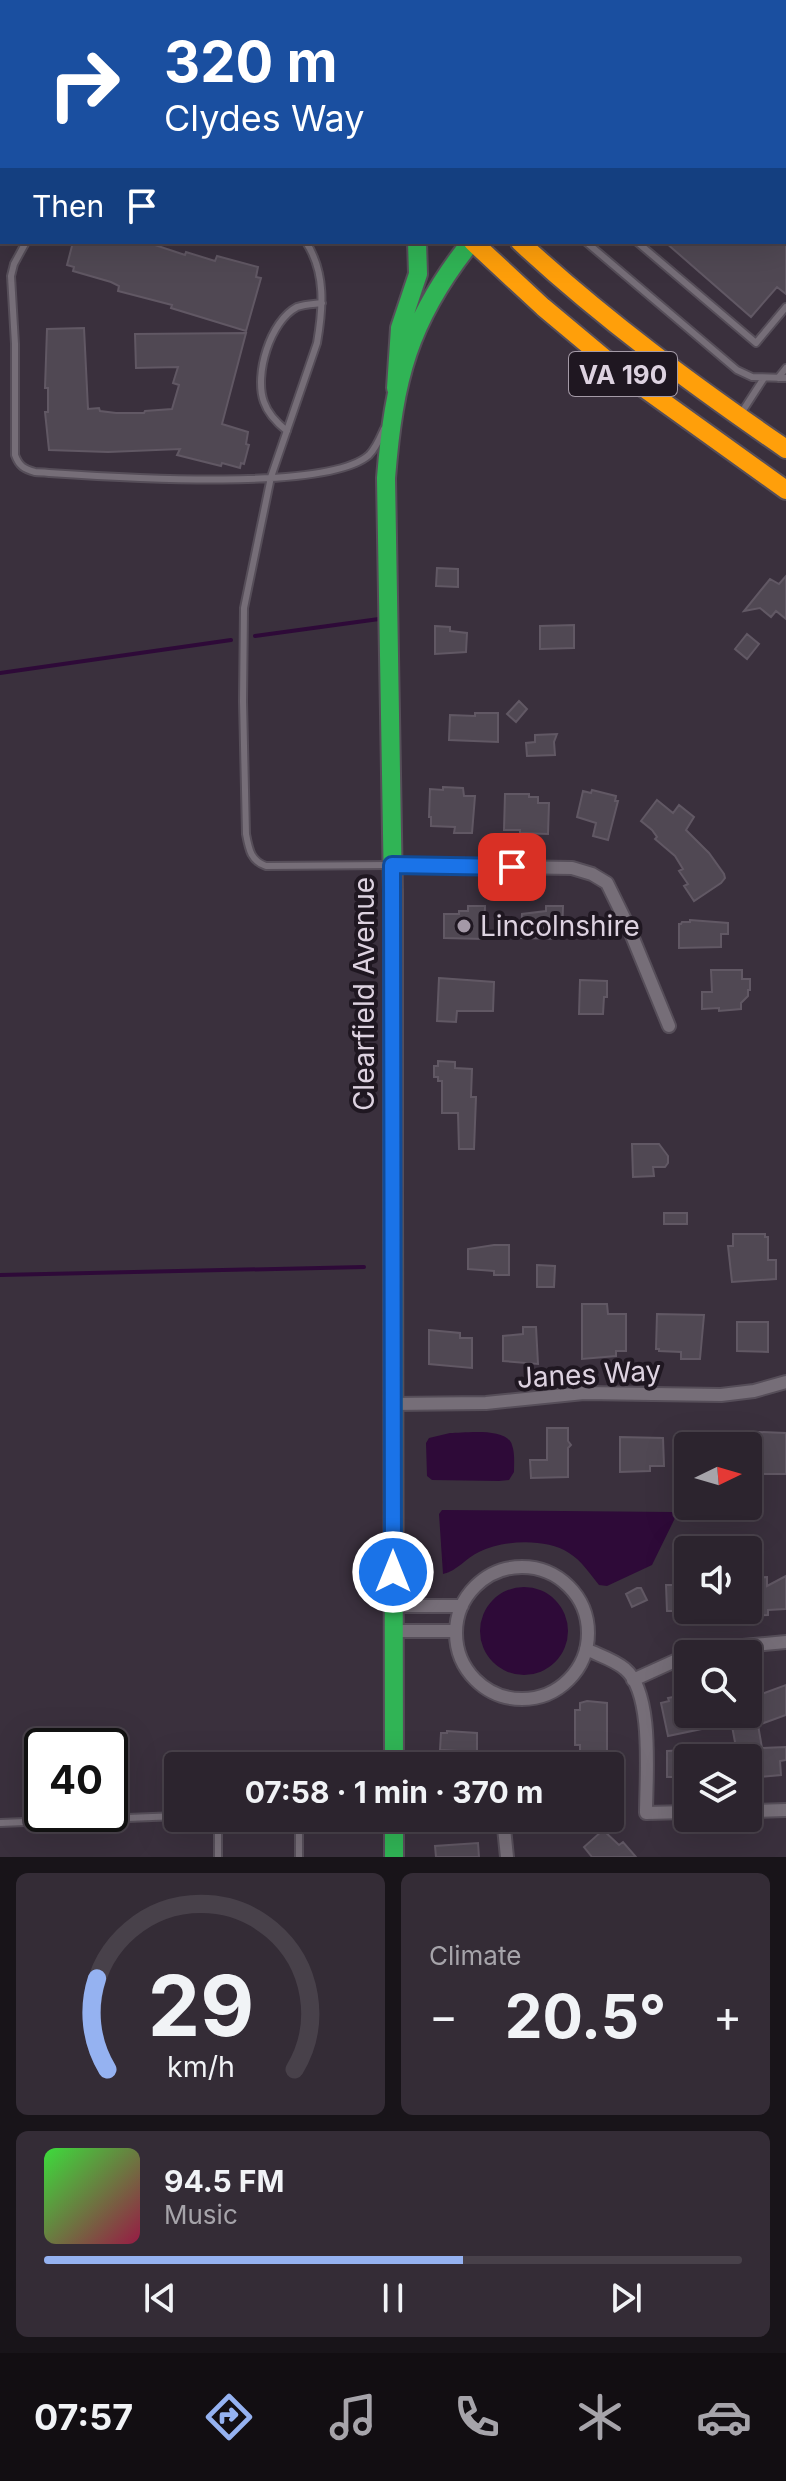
<!DOCTYPE html>
<meta charset="utf-8">
<style>
body{margin:0;font-family:Inter,sans-serif;background:#342c36;color:#f1f3f6;height:100vh;display:flex;flex-direction:column;font-size:30px;white-space:nowrap}
*{box-sizing:border-box;margin:0}
p{font-size:26px;color:#a6a4aa}
.icon{flex:none;width:44px;height:44px;fill:none;stroke:currentColor;stroke-width:2;stroke-linecap:round;stroke-linejoin:round}
.map{position:relative;height:1857px;overflow:hidden}
.panel{display:flex;flex-direction:column;gap:16px;padding:16px;background:#181419;flex:1}
.panel>*{flex:none}
.guide{position:absolute;left:0px;top:0px;width:786px;height:244px;box-shadow:0 8px 32px #0002,0 0 0 2px #48414a;background:#1a4fa0;color:#fff;overflow:hidden}
.needle{width:52px;rotate:85deg}
.buttons{position:absolute;left:674px;top:1432px;display:grid;gap:16px}
.buttons a{display:grid;place-items:center;width:88px;height:88px;border-radius:8px;background:#2c242e;box-shadow:0 8px 32px #0002,0 0 0 2px #48414a;font-size:40px}
.speed{position:absolute;left:24px;top:1728px;display:flex;gap:16px;font-size:40px;font-weight:700;text-align:center}
.speed>*{display:grid;place-content:center;width:104px;height:104px;border-radius:50%;background:#2c242e;box-shadow:0 8px 32px #0002,0 0 0 2px #48414a;line-height:1}
.speed .limit{border:4px solid #111;border-radius:12px;background:#fff;color:#111}
.pin{position:absolute;display:grid;place-items:center;width:68px;height:68px;color:#fff;margin:-34px;border-radius:16px;box-shadow:0 4px 12px #0006}
.me{position:absolute;width:88px;margin:-44px;rotate:0deg;stroke-linejoin:round;filter:drop-shadow(0 0 6px #0008)}
.turn{display:flex;align-items:center;gap:28px;height:168px;padding:0 32px;font-size:36px}
.turn .icon{width:104px;height:104px;stroke-width:2.5}
.turn b{display:block;font-size:56px;line-height:68px}
.then{display:flex;align-items:center;height:76px;padding:0 32px;background:#0003;gap:16px;font-size:30px}
.big{font-size:60px;font-weight:700;line-height:1.1}
.panel .widget{flex:1;display:flex;flex-direction:column;justify-content:center;gap:12px;min-width:0;padding:0 28px;border-radius:12px;background:#342c36}
.panel .dial{align-items:center;gap:0}
.dial svg{height:208px;overflow:visible;fill:none;stroke:#48414a;stroke-width:7;stroke-linecap:round;text-anchor:middle}
.dial text{fill:#f1f3f6;stroke:none}
.song{display:flex;align-items:center;gap:24px}
.cover{width:96px;height:96px;border-radius:12px;background:linear-gradient(135deg,hsl(120 70% 55%),hsl(340 70% 35%))}
.played{height:8px;border-radius:4px;background:linear-gradient(90deg,#95b2f1 60%,#48414a 60%)}
.keys{display:flex;justify-content:space-around;direction:ltr}
.heat{display:flex;justify-content:space-between;align-items:center;font-size:44px;direction:ltr}
.panel .tiles{flex:1;display:grid;gap:16px;grid-template-columns:1fr 1fr}
.widget:last-child{grid-column:span 2}
.trip{position:absolute;left:164px;top:1752px;width:460px;height:80px;border-radius:8px;background:#2c242e;box-shadow:0 8px 32px #0002,0 0 0 2px #48414a;font-weight:700;line-height:80px;text-align:center}
.menu{display:flex;height:128px;justify-content:space-around;align-items:center;background:#120e12;color:#a6a4aa}
.menu .icon{width:56px;height:56px}
.menu .active{color:#95b2f1}
.menu b{font-size:36px;color:#f1f3f6}
.map>svg:first-child{display:block}
.forest{fill:#6d4877}
.water{fill:#2e0a38}
.lines{fill:none;stroke-linecap:round;stroke-linejoin:round}
.stream{stroke:#2e0a38;stroke-width:4}
.building{fill:#504853;stroke:#615864;stroke-width:2}
.lane-casing{stroke:#564e59;stroke-width:10}
.street-casing{stroke:#564e59;stroke-width:16}
.fast-casing{stroke:#564e59;stroke-width:22}
.slow-casing{stroke:#564e59;stroke-width:22}
.jam-casing{stroke:#564e59;stroke-width:22}
.lane{stroke:#766e78;stroke-width:6}
.street{stroke:#766e78;stroke-width:12}
.fast{stroke:#30b455;stroke-width:18}
.slow{stroke:#ff9f0a;stroke-width:18}
.jam{stroke:#e5322d;stroke-width:18}
.route-casing{stroke:#114b97;stroke-width:20}
.route{stroke:#1a73e8;stroke-width:14}
.poi-dot{fill:#a499a7;stroke:#1f1721;stroke-width:3}
.labels{text-anchor:middle;dominant-baseline:central;stroke-width:8;stroke-linejoin:round;paint-order:stroke}
.shield{fill:#1f1721;stroke:#a49aa7;stroke-width:2}
.shield-label{font-size:26px;font-weight:bold;fill:#ddd2e0}
.poi-label{font-size:28px;fill:#ddd2e0;stroke:#1f1721;text-anchor:start}
.street-label{font-size:28px;fill:#ddd2e0;stroke:#1f1721}
</style>
<div class="map">
<svg width="786" height="1857" viewBox="0 0 786 1857">
<rect width="100%" height="100%" fill="#3a303d"/>
<path class="forest" d="M 0,0 L 65,0 L 65,2 L 2,2 L 2,138 L 0,138 Z"/>
<path class="water" d="M 450,1433 C 465,1433 507,1427 512,1445 C 515,1453 514,1464 514,1472 L 509,1480 L 499,1481 L 432,1480 L 427,1476 L 426,1443 L 429,1438 Z
M 442,1510 L 672,1512 L 676,1516 L 652,1565 L 607,1586 L 599,1585 C 590,1574 582,1561 569,1553 C 546,1538 503,1540 479,1552 C 466,1558 457,1571 443,1574 L 439,1514 Z
M480 1631a44 44 0 1 1 88 0a44 44 0 1 1-88 0Z"/>
<g class="lines">
<path class="stream" d="M 255,636 L 379,619
M 0,673 L 231,640
M 0,1275 L 364,1267"/>
</g>
<path class="building" d="M 73,242 L 146,242 L 185,255 L 186,252 L 215,261 L 217,256 L 258,267 L 256,277 L 261,278 L 246,331 L 171,308 L 172,305 L 118,291 L 119,286 L 111,282 L 73,271 L 74,267 L 67,265 Z
M 665,242 L 786,242 L 786,294 L 777,287 L 751,317 Z
M 84,328 L 88,409 L 99,408 L 100,411 L 116,413 L 144,413 L 145,411 L 172,409 L 179,385 L 173,383 L 178,367 L 136,368 L 135,334 L 246,333 L 222,424 L 248,432 L 246,444 L 249,445 L 244,464 L 241,463 L 240,468 L 222,463 L 221,466 L 177,455 L 180,449 L 108,452 L 49,450 L 45,412 L 48,412 L 48,388 L 45,388 L 47,329 Z
M 437,568 L 458,569 L 458,587 L 436,586 Z
M 786,576 L 786,619 L 776,611 L 771,617 L 760,608 L 744,611 L 770,579 L 779,584 Z
M 574,625 L 574,648 L 540,649 L 540,626 Z
M 435,626 L 450,627 L 450,631 L 467,633 L 466,652 L 435,654 Z
M 747,634 L 759,644 L 747,659 L 735,649 Z
M 519,701 L 527,709 L 516,722 L 507,714 Z
M 475,713 L 498,713 L 498,742 L 449,740 L 450,715 L 475,716 Z
M 557,734 L 554,742 L 555,755 L 527,756 L 526,743 L 535,742 L 535,735 Z
M 443,787 L 463,788 L 464,796 L 475,796 L 472,833 L 454,833 L 455,827 L 431,826 L 431,817 L 429,817 L 430,789 L 443,790 Z
M 592,790 L 616,796 L 615,801 L 618,801 L 608,840 L 593,836 L 596,823 L 577,817 L 583,791 L 591,793 Z
M 505,794 L 529,794 L 529,797 L 538,797 L 538,803 L 549,803 L 548,834 L 520,833 L 520,830 L 504,830 Z
M 657,800 L 673,813 L 679,805 L 694,817 L 686,830 L 709,853 L 724,874 L 725,878 L 721,883 L 694,901 L 684,886 L 688,884 L 679,871 L 683,869 L 675,856 L 655,839 L 657,837 L 652,830 L 641,821 Z
M 468,906 L 485,906 L 484,939 L 444,938 L 444,914 L 459,914 L 459,911 L 468,911 Z
M 546,906 L 563,906 L 562,939 L 521,938 L 522,914 L 546,911 Z
M 690,920 L 728,923 L 728,934 L 721,934 L 721,947 L 679,948 L 679,924 L 681,924 L 682,922 L 690,922 Z
M 711,970 L 742,970 L 742,979 L 750,979 L 750,990 L 748,990 L 748,996 L 741,1003 L 741,1009 L 719,1011 L 719,1008 L 702,1009 L 702,992 L 712,992 Z
M 439,978 L 494,982 L 493,1011 L 457,1011 L 456,1022 L 437,1021 Z
M 580,980 L 607,981 L 607,997 L 604,997 L 603,1014 L 579,1014 Z
M 438,1061 L 455,1062 L 455,1068 L 472,1069 L 471,1097 L 476,1097 L 474,1149 L 459,1149 L 458,1113 L 442,1113 L 442,1081 L 438,1081 L 438,1077 L 434,1077 L 434,1066 L 438,1066 Z
M 632,1144 L 659,1144 L 668,1156 L 668,1163 L 665,1167 L 653,1167 L 654,1176 L 633,1177 Z
M 664,1213 L 687,1213 L 687,1224 L 664,1224 Z
M 733,1234 L 765,1234 L 765,1237 L 768,1237 L 768,1260 L 776,1260 L 776,1279 L 732,1282 L 728,1246 L 733,1246 Z
M 494,1245 L 509,1245 L 509,1275 L 494,1275 L 494,1271 L 468,1269 L 468,1249 Z
M 537,1265 L 555,1266 L 554,1287 L 537,1287 Z
M 582,1304 L 607,1304 L 608,1314 L 626,1314 L 626,1351 L 616,1351 L 616,1356 L 582,1359 Z
M 657,1314 L 704,1315 L 700,1359 L 681,1359 L 681,1352 L 659,1351 L 659,1349 L 656,1349 Z
M 737,1322 L 768,1322 L 768,1352 L 737,1351 Z
M 523,1327 L 536,1327 L 538,1364 L 503,1361 L 503,1336 L 523,1334 Z
M 429,1330 L 460,1333 L 460,1338 L 472,1338 L 472,1368 L 429,1364 Z
M 547,1428 L 568,1428 L 568,1441 L 571,1445 L 568,1448 L 568,1477 L 531,1478 L 530,1460 L 547,1460 Z
M 759,1432 L 786,1433 L 786,1474 L 760,1474 Z
M 620,1437 L 663,1438 L 664,1466 L 650,1466 L 650,1471 L 620,1472 Z
M 786,1576 L 786,1609 L 768,1610 L 768,1615 L 748,1616 L 748,1578 L 767,1577 L 767,1586 Z
M 673,1579 L 688,1579 L 688,1616 L 675,1616 L 675,1611 L 667,1611 L 666,1585 L 673,1585 Z
M 637,1588 L 641,1588 L 647,1600 L 632,1607 L 626,1594 Z
M 748,1668 L 754,1668 L 759,1695 L 786,1685 L 786,1715 L 758,1725 L 762,1748 L 786,1747 L 786,1760 L 780,1761 L 781,1775 L 748,1778 L 748,1758 L 738,1758 L 732,1726 L 727,1726 L 726,1724 L 668,1736 L 661,1703 L 669,1701 L 668,1698 L 688,1694 L 688,1714 L 748,1714 Z
M 587,1701 L 607,1703 L 607,1766 L 580,1766 L 580,1745 L 575,1745 L 575,1710 L 580,1710 L 580,1703 Z
M 447,1731 L 477,1733 L 477,1752 L 440,1750 L 441,1733 L 447,1733 Z
M 688,1750 L 688,1777 L 667,1777 L 667,1751 Z
M 603,1830 L 619,1845 L 623,1842 L 636,1857 L 592,1857 L 584,1847 Z
M 478,1843 L 479,1857 L 436,1857 L 435,1846 Z"/>
<g class="lines">
<defs>
<path id="lane" d="M 484,0 L 486,2
M 694,0 L 696,2
M 687,2 L 689,0
M 784,80 L 786,82
M 784,133 L 786,135
M 26,242 L 14,264 L 11,276 L 15,344 L 15,455 C 19,466 24,469 35,472 C 98,476 325,494 369,455 C 376,448 380,438 384,429
M 306,242 C 326,273 323,308 317,343 L 271,477 L 244,608 L 243,701 L 246,834 C 249,850 251,861 266,866 L 388,865
M 586,242 L 737,370 L 752,377 L 786,378
M 637,242 L 756,343 L 786,307
M 778,378 L 786,368
M 740,415 L 764,378
M 287,431 C 277,423 268,414 264,402 C 254,375 270,321 297,307 C 305,304 314,304 322,303
M 0,1823 L 178,1816
M 218,1857 L 218,1818
M 299,1857 L 299,1818"/>
<path id="street" d="M 392,865 L 572,868 L 592,874 L 607,883 L 628,926 L 669,1026
M 392,1404 L 486,1403 L 584,1393 L 721,1395 L 754,1391 L 786,1382
M456 1633a66 66 0 1 1 132 0a66 66 0 1 1-132 0Z
M 393,1606 L 462,1606
M 393,1631 L 456,1631
M 586,1649 C 598,1655 615,1660 625,1669 C 654,1693 646,1777 646,1813 L 688,1812
M 691,1654 L 721,1648 L 786,1642
M 633,1680 L 688,1655
M 748,1811 L 786,1810
M 503,1818 L 507,1857
M 394,1825 L 503,1823"/>
<path id="fast" d="M 238,0 L 240,2
M 252,0 L 253,2
M 396,388 L 400,328 L 418,274 L 417,242
M 393,892 L 386,478 C 394,379 408,321 471,242
M 393,1187 L 394,1766
M 394,1818 L 394,1857"/>
<path id="slow" d="M 473,242 L 543,307 L 616,368 L 786,490
M 520,242 C 603,319 693,385 786,449
M 393,1187 L 393,892"/>
<path id="jam" d="M 294,0 L 295,2"/>
</defs>
<use href="#lane" class="lane-casing"/>
<use href="#street" class="street-casing"/>
<use href="#fast" class="fast-casing"/>
<use href="#slow" class="slow-casing"/>
<use href="#jam" class="jam-casing"/>
<use href="#lane" class="lane"/>
<use href="#street" class="street"/>
<use href="#fast" class="fast"/>
<use href="#slow" class="slow"/>
<use href="#jam" class="jam"/>
</g>
<g class="lines">
<defs>
<path id="route" d="M 393,1572 L 392,865 L 512,867"/>
</defs>
<use href="#route" class="route-casing"/>
<use href="#route" class="route"/>
</g>
<circle class="poi-dot" cx="464" cy="926" r="8"/>
<g class="labels">
<rect class="shield" x="569" y="352" width="108" height="44" rx="6"/>
<g class="shield-label">
<text x="623" y="374">VA 190</text>
</g>
<g class="poi-label">
<text x="480" y="926">Lincolnshire</text>
</g>
<g class="street-label">
<text transform="translate(364 994) rotate(-90)">Clearfield Avenue</text>
<text transform="translate(589 1374) rotate(-3)">Janes Way</text>
</g>
</g>
</svg>
<div class="buttons">
<a><svg class="needle" viewBox="-14 -14 28 28"><path d="M0-13l5 13h-10z" fill="#e53935"/><path d="M0 13l5-13h-10z" fill="#a6a4aa"/></svg></a>
<a><svg class="icon" aria-label="sound" viewBox="0 0 24 24"><path d="M4 9h4l5-4v14l-5-4H4zM17 9q2 3 0 6"/></svg></a>
<a><svg class="icon" aria-label="search" viewBox="0 0 24 24"><circle cx="10" cy="10" r="6"/><path d="M15 15l6 6"/></svg></a>
<a><svg class="icon" aria-label="layers" viewBox="0 0 24 24"><path d="M12 4l9 5-9 5-9-5zM3 14l9 5 9-5"/></svg></a>
</div>
<div class="speed"><div class="limit">40</div></div>
<div class="pin" style="left:512px;top:867px;background:#d93025"><svg class="icon" aria-label="arrive" viewBox="0 0 24 24"><path d="M6 21V4h12l-3 4 3 4H6"/></svg></div>
<svg class="me" style="left:393px;top:1572px" viewBox="-20 -20 40 40"><circle r="17" fill="#1a73e8" stroke="#fff" stroke-width="3"/><path d="M0-11L8 9 0 5-8 9z" fill="#fff"/></svg>
<div class="trip">07:58 · 1 min · 370 m</div>
<div class="guide">
<div class="turn"><svg class="icon" aria-label="right" viewBox="0 0 24 24"><path d="M7 20v-9h11M14 6l5 5-5 5"/></svg><div><b>320 m</b>Clydes Way</div></div>
<div class="then">Then<svg class="icon" aria-label="arrive" viewBox="0 0 24 24"><path d="M6 21V4h12l-3 4 3 4H6"/></svg></div>
</div>
</div>
<section class="panel">
<div class="tiles">
<div class="widget dial"><svg viewBox="0 0 100 80">
<path d="M14 69A42 42 0 1 1 86 69"/>
<path d="M14 69A42 42 0 0 1 10 34" stroke="#95b2f1"/>
<text x="50" y="56" font-size="32" font-weight="700">29</text>
<text x="50" y="72" font-size="11">km/h</text>
</svg></div>
<div class="widget"><p>Climate</p>
<div class="heat"><a>−</a><b class="big">20.5°</b><a>+</a></div>
</div>
<div class="widget">
<div class="song"><i class="cover"></i><div><b>94.5 FM</b><p>Music</p></div></div>
<div class="played"></div>
<div class="keys"><svg class="icon" aria-label="previous" viewBox="0 0 24 24"><path d="M18 5L8 12l10 7zM5 5v14"/></svg><svg class="icon" aria-label="pause" viewBox="0 0 24 24"><path d="M8 5v14M16 5v14"/></svg><svg class="icon" aria-label="next" viewBox="0 0 24 24"><path d="M6 5l10 7-10 7zM19 5v14"/></svg></div>
</div>
</div>
</section>
<nav class="menu">
<b>07:57</b>
<svg class="icon active" aria-label="directions" viewBox="0 0 24 24"><path d="M12 3l9 9-9 9-9-9zM9 14v-3h6M13 9l2 2-2 2"/></svg>
<svg class="icon" aria-label="music" viewBox="0 0 24 24"><path d="M9 18V5l10-2v13"/><circle cx="6" cy="18" r="3"/><circle cx="16" cy="16" r="3"/></svg>
<svg class="icon" aria-label="phone" viewBox="0 0 24 24"><path d="M5 4h4l2 5-3 2q2 4 5 5l2-3 5 2v4C11 20 4 13 5 4z"/></svg>
<svg class="icon" aria-label="climate" viewBox="0 0 24 24"><path d="M12 3v18M4 7l16 10M4 17L20 7"/></svg>
<svg class="icon" aria-label="car" viewBox="0 0 24 24"><path d="M5 17H2v-5l4-1 3-4h7l3 4 3 1v5h-3M9 17h6M6 11h13"/><circle cx="7" cy="17" r="2"/><circle cx="17" cy="17" r="2"/></svg>
</nav>
